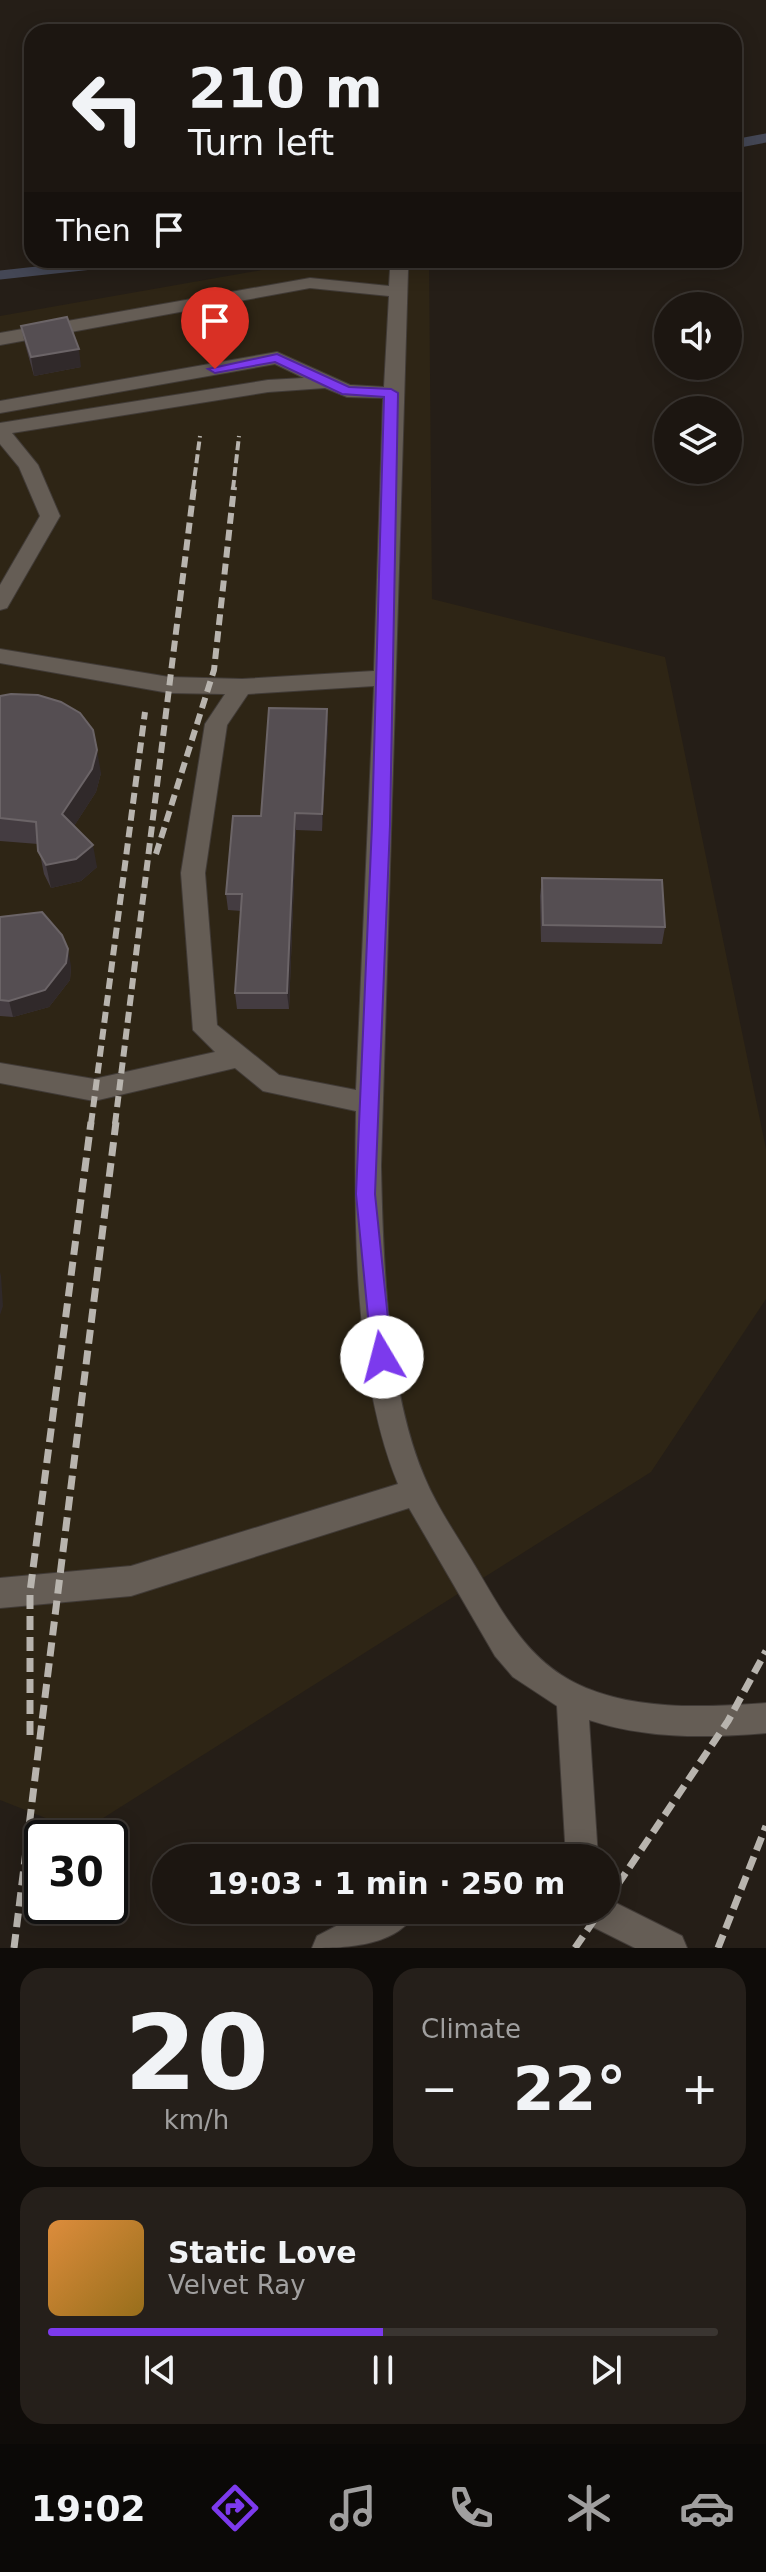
<!DOCTYPE html>
<meta charset="utf-8">
<style>
body{margin:0;font-family:"DejaVu Sans",sans-serif;background:#251f1a;color:#f1f3f6;height:100vh;display:flex;flex-direction:column;font-size:30px;white-space:nowrap}
*{box-sizing:border-box;margin:0}
p{font-size:26px;color:#a09f9f}
.icon{flex:none;width:44px;height:44px;fill:none;stroke:currentColor;stroke-width:2;stroke-linecap:round;stroke-linejoin:round}
.map{position:relative;height:1948px;overflow:hidden}
.sheet{display:flex;flex-direction:column;gap:20px;padding:20px;background:#0f0c09;flex:1}
.sheet>*{flex:none}
.guide{position:absolute;left:24px;top:24px;width:718px;height:244px;border-radius:24px;box-shadow:0 4px 20px #0003,0 0 0 2px #3a3531;background:#1c1611;color:#f1f3f6;overflow:hidden}
.fabs{position:absolute;left:654px;top:292px;display:grid;gap:16px}
.fabs a{display:grid;place-items:center;width:88px;height:88px;border-radius:50%;background:#1c1611;box-shadow:0 4px 20px #0003,0 0 0 2px #3a3531;font-size:40px}
.speed{position:absolute;left:24px;top:1820px;display:flex;gap:16px;font-size:40px;font-weight:700;text-align:center}
.speed>*{display:grid;place-content:center;width:104px;height:104px;border-radius:50%;background:#1c1611;box-shadow:0 4px 20px #0003,0 0 0 2px #3a3531;line-height:1}
.speed .limit{border:4px solid #111;border-radius:12px;background:#fff;color:#111}
.pin{position:absolute;display:grid;place-items:center;width:68px;height:68px;color:#fff;margin:-82px -34px;border-radius:50% 50% 50% 0;rotate:-45deg;box-shadow:0 0 8px #0007}
.pin .icon{rotate:45deg}
.me{position:absolute;width:88px;margin:-44px;rotate:352deg;stroke-linejoin:round;filter:drop-shadow(0 0 6px #0008)}
.turn{display:flex;align-items:center;gap:28px;height:168px;padding:0 32px;font-size:36px}
.turn .icon{width:104px;height:104px;stroke-width:2.5}
.turn b{display:block;font-size:56px;line-height:68px}
.then{display:flex;align-items:center;height:76px;padding:0 32px;background:#0003;gap:16px;font-size:30px}
.big{font-size:60px;font-weight:800;line-height:1.1}
.sheet .card{flex:1;display:flex;flex-direction:column;justify-content:center;gap:12px;min-width:0;padding:0 28px;border-radius:24px;background:#251f1a}
.sheet .dial{align-items:center;gap:0}
.dial b{font-size:104px;line-height:1}
.song{display:flex;align-items:center;gap:24px}
.cover{width:96px;height:96px;border-radius:12px;background:linear-gradient(135deg,hsl(30 70% 55%),hsl(40 70% 35%))}
.played{height:8px;border-radius:4px;background:linear-gradient(90deg,#7c3aed 50%,#3a3531 50%)}
.keys{display:flex;justify-content:space-around;direction:ltr}
.heat{display:flex;justify-content:space-between;align-items:center;font-size:44px;direction:ltr}
.sheet .tiles{flex:1;display:grid;gap:20px;grid-template-columns:1fr 1fr}
.card:last-child{grid-column:span 2}
.trip{position:absolute;left:152px;top:1844px;width:468px;height:80px;border-radius:40px;background:#1c1611;box-shadow:0 4px 20px #0003,0 0 0 2px #3a3531;font-weight:800;line-height:80px;text-align:center}
.tabs{display:flex;height:128px;justify-content:space-around;align-items:center;background:#0b0907;color:#a09f9f}
.tabs .icon{width:56px;height:56px}
.tabs .current{color:#7c3aed}
.tabs b{font-size:36px;color:#f1f3f6}
.map>svg:first-child{display:block}
.industrial{fill:#2e2515}
.lines{fill:none;stroke-linecap:round;stroke-linejoin:round}
.stream{stroke:#444755;stroke-width:9}
.minor-casing{stroke:#413b37;stroke-width:2}
.minor{fill:#655d55;fill-rule:evenodd}
.rail-far2{stroke:#b8b4ae;stroke-width:4;stroke-dasharray:9 4;stroke-linecap:butt}
.rail-far1{stroke:#b8b4ae;stroke-width:6;stroke-dasharray:11 6;stroke-linecap:butt}
.rail{stroke:#b8b4ae;stroke-width:7;stroke-dasharray:14 7;stroke-linecap:butt}
.wall{fill:#443c41}
.shaded-wall{fill:#30292a}
.building{fill:#554e52;stroke:#6b6467;stroke-width:2}
.route{fill:#7c3aed;stroke:#51269a;stroke-width:2}
</style>
<div class="map">
<svg width="766" height="1948" viewBox="0 0 766 1948">
<rect width="100%" height="100%" fill="#251e17"/>
<path class="industrial" d="M 319,260 L 429,260 L 432,599 L 665,657 L 766,1149 L 766,1299 L 651,1472 L 81,1832 L 0,1800 L 0,316 Z"/>
<g class="lines">
<path class="stream" d="M 734,144 L 766,138
M 0,275 L 138,260"/>
<defs>
<path id="minor" d="M 399,265 L 408,270 L 381,1166 C 383,1261 387,1388 424,1476 C 438,1510 460,1540 478,1571 C 506,1619 532,1666 586,1688 C 642,1711 707,1707 766,1703 L 766,1733 C 706,1738 646,1739 589,1720 L 598,1858 L 566,1858 L 557,1706 L 513,1677 L 495,1656 L 409,1508 L 131,1596 L 0,1608 L 0,1578 L 131,1566 L 398,1484 C 354,1377 354,1226 356,1111 L 263,1091 L 235,1068 L 94,1101 L 0,1083 L 0,1063 L 94,1079 L 215,1052 L 193,1030 L 181,873 L 205,724 L 225,694 L 169,693 L 0,663 L 0,649 L 169,677 L 242,679 L 374,671 L 383,398 L 347,397 L 325,388 L 268,392 L 12,433 L 38,465 L 60,516 L 7,608 L 0,610 L 0,585 L 40,516 L 19,467 L 0,444 L 0,423 L 268,380 L 304,378 L 275,364 L 0,413 L 0,401 L 277,352 L 350,385 L 384,387 L 389,296 L 310,288 L 0,345 L 0,333 L 310,278 L 389,286 L 390,270 ZM 374,686 L 356,1090 L 279,1075 L 217,1025 L 205,873 L 227,725 L 248,694 Z
M 606,1898 L 682,1936 L 687,1948 L 635,1948 L 583,1922 L 579,1910 L 606,1910 Z
M 367,1910 L 416,1910 C 401,1946 346,1948 312,1948 L 317,1936 Z"/>
</defs>
<use href="#minor" class="minor-casing"/>
<use href="#minor" class="minor"/>
<path class="rail-far2" d="M 193,489 L 200,436
M 233,489 L 239,436"/>
<path class="rail-far1" d="M 156,854 L 214,670 L 234,487
M 91,1124 L 145,712
M 115,1124 L 194,487"/>
<path class="rail" d="M 30,1735 L 30,1592 L 91,1122
M 606,1902 L 728,1721 L 766,1651
M 14,1948 L 116,1122
M 575,1948 L 601,1910
M 718,1948 L 766,1826"/>
</g>
<path class="wall" d="M 21,326 L 81,367 L 34,376 L 25,344 Z
M 0,696 L 101,773 L 96,792 L 74,826 L 97,867 L 81,881 L 51,888 L 44,874 L 38,844 L 0,841 Z
M 327,709 L 328,727 L 322,831 L 296,830 L 289,1009 L 237,1009 L 235,993 L 241,911 L 228,910 L 226,894 Z
M 542,878 L 665,927 L 662,944 L 541,942 L 540,896 Z
M 0,917 L 71,966 L 70,980 L 49,1007 L 13,1017 L 0,1016 Z"/>
<path class="shaded-wall" d="M 79,349 L 81,367 L 34,376 L 31,357 Z
M 327,709 L 328,727 L 322,831 L 322,814 Z
M 97,750 L 101,773 L 96,792 L 67,837 L 62,814 Z
M 295,813 L 296,830 L 289,1009 L 287,993 Z
M 93,845 L 97,867 L 81,881 L 51,888 L 46,865 Z
M 68,949 L 71,966 L 70,980 L 49,1007 L 13,1017 L 9,1001 Z
M 0,1272 L 1,1276 L 3,1306 L 0,1315 Z"/>
<path class="building" d="M 67,317 L 79,349 L 31,357 L 21,326 Z
M 11,694 L 38,695 L 61,702 L 80,713 L 93,730 L 97,750 L 92,769 L 62,814 L 93,845 L 76,859 L 46,865 L 38,851 L 36,822 L 0,818 L 0,696 Z
M 269,708 L 327,709 L 322,814 L 295,813 L 287,993 L 235,993 L 242,894 L 226,894 L 233,816 L 261,816 Z
M 542,878 L 662,880 L 665,927 L 543,925 Z
M 42,912 L 62,935 L 68,949 L 66,963 L 45,990 L 9,1001 L 0,1000 L 0,917 Z"/>
<path class="route" d="M 277,354 L 349,387 L 391,389 L 398,393 L 390,825 L 375,1194 L 392,1357 L 389,1364 L 382,1367 L 375,1364 L 372,1357 L 356,1194 L 372,825 L 384,397 L 342,394 L 275,362 L 215,373 L 208,369 Z"/>
</svg>
<div class="fabs">
<a><svg class="icon" aria-label="sound" viewBox="0 0 24 24"><path d="M4 9h4l5-4v14l-5-4H4zM17 9q2 3 0 6"/></svg></a>
<a><svg class="icon" aria-label="layers" viewBox="0 0 24 24"><path d="M12 4l9 5-9 5-9-5zM3 14l9 5 9-5"/></svg></a>
</div>
<div class="speed"><div class="limit">30</div></div>
<div class="pin" style="left:215px;top:369px;background:#d93025"><svg class="icon" aria-label="arrive" viewBox="0 0 24 24"><path d="M6 21V4h12l-3 4 3 4H6"/></svg></div>
<svg class="me" style="left:382px;top:1357px" viewBox="-20 -20 40 40"><circle r="19" fill="#fff"/><path d="M0-13L10 11 0 6-10 11z" fill="#7c3aed"/></svg>
<div class="trip">19:03 · 1 min · 250 m</div>
<div class="guide">
<div class="turn"><svg class="icon" aria-label="left" viewBox="0 0 24 24"><path d="M17 20v-9H6M10 6l-5 5 5 5"/></svg><div><b>210 m</b>Turn left</div></div>
<div class="then">Then<svg class="icon" aria-label="arrive" viewBox="0 0 24 24"><path d="M6 21V4h12l-3 4 3 4H6"/></svg></div>
</div>
</div>
<section class="sheet">
<div class="tiles">
<div class="card dial"><b>20</b><p>km/h</p></div>
<div class="card"><p>Climate</p>
<div class="heat"><a>−</a><b class="big">22°</b><a>+</a></div>
</div>
<div class="card">
<div class="song"><i class="cover"></i><div><b>Static Love</b><p>Velvet Ray</p></div></div>
<div class="played"></div>
<div class="keys"><svg class="icon" aria-label="previous" viewBox="0 0 24 24"><path d="M18 5L8 12l10 7zM5 5v14"/></svg><svg class="icon" aria-label="pause" viewBox="0 0 24 24"><path d="M8 5v14M16 5v14"/></svg><svg class="icon" aria-label="next" viewBox="0 0 24 24"><path d="M6 5l10 7-10 7zM19 5v14"/></svg></div>
</div>
</div>
</section>
<nav class="tabs">
<b>19:02</b>
<svg class="icon current" aria-label="directions" viewBox="0 0 24 24"><path d="M12 3l9 9-9 9-9-9zM9 14v-3h6M13 9l2 2-2 2"/></svg>
<svg class="icon" aria-label="music" viewBox="0 0 24 24"><path d="M9 18V5l10-2v13"/><circle cx="6" cy="18" r="3"/><circle cx="16" cy="16" r="3"/></svg>
<svg class="icon" aria-label="phone" viewBox="0 0 24 24"><path d="M5 4h4l2 5-3 2q2 4 5 5l2-3 5 2v4C11 20 4 13 5 4z"/></svg>
<svg class="icon" aria-label="climate" viewBox="0 0 24 24"><path d="M12 3v18M4 7l16 10M4 17L20 7"/></svg>
<svg class="icon" aria-label="car" viewBox="0 0 24 24"><path d="M5 17H2v-5l4-1 3-4h7l3 4 3 1v5h-3M9 17h6M6 11h13"/><circle cx="7" cy="17" r="2"/><circle cx="17" cy="17" r="2"/></svg>
</nav>
